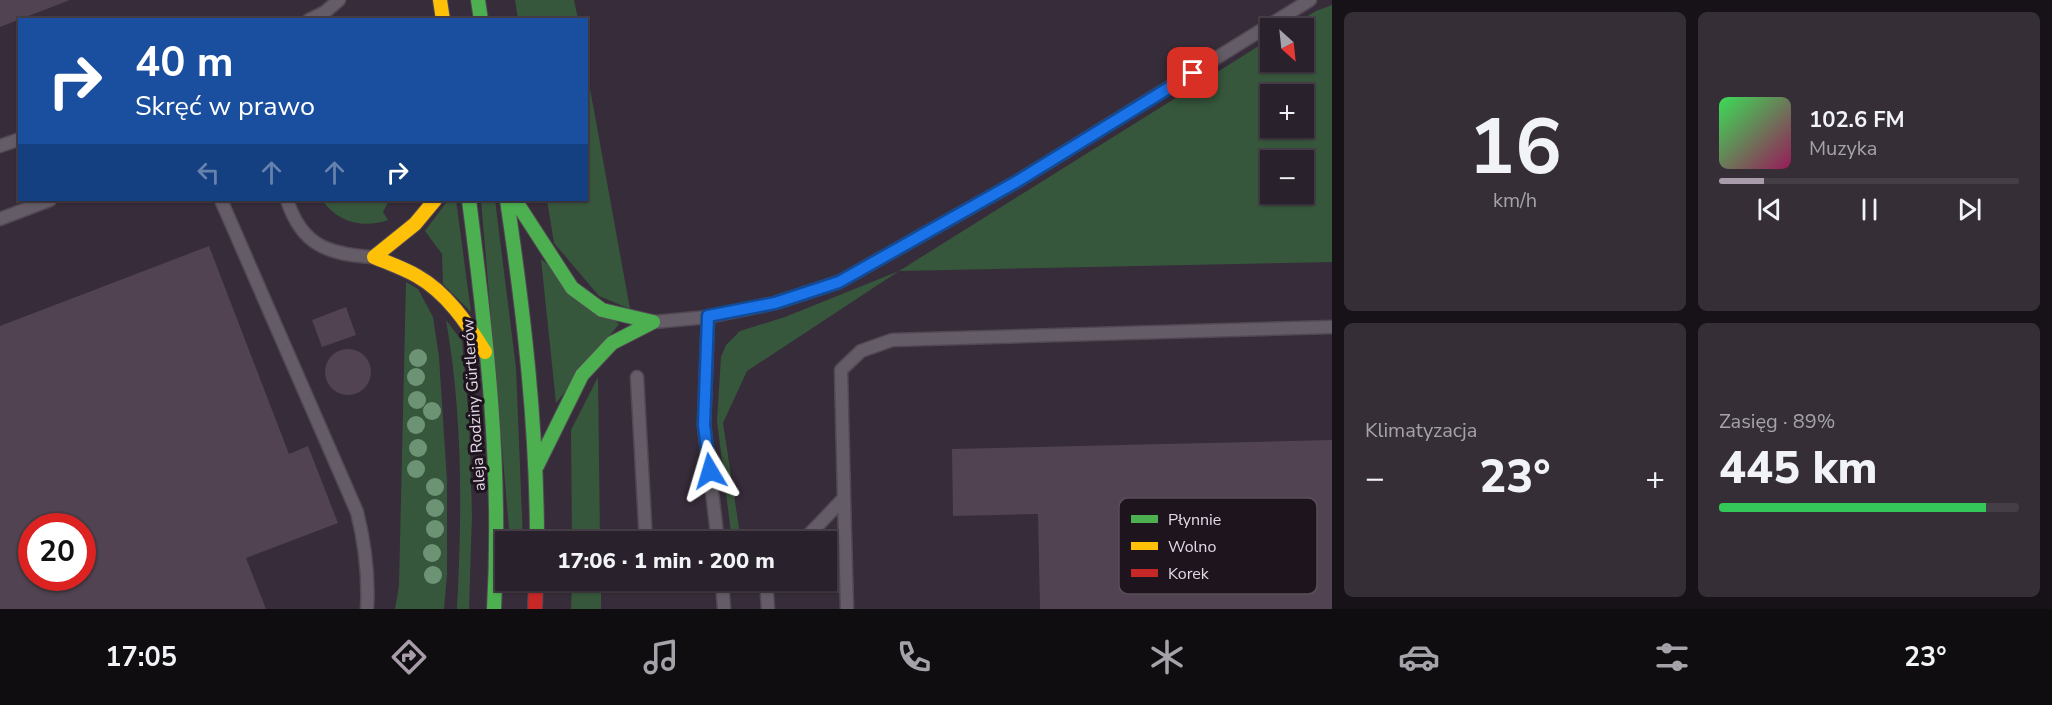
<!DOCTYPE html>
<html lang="pl">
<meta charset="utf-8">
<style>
body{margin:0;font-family:"Nunito Sans",sans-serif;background:#352e37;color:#f1f3f6;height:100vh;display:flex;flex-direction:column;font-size:22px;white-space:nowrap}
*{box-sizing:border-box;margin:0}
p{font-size:20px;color:#a5a3a9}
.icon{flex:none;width:33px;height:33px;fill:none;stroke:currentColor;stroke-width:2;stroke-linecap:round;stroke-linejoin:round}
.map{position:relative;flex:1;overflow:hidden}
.side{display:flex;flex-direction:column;gap:12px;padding:12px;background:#171218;width:720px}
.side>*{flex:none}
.top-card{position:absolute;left:18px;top:18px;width:570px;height:183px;border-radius:0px;box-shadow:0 2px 4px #0004,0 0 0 2px #453e47;background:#1a4fa0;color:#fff;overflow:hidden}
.needle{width:39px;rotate:153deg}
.controls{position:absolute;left:1260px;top:18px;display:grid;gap:12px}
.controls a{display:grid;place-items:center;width:54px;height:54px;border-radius:0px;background:#29212b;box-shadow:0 2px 4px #0004,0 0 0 2px #453e47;font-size:30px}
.speed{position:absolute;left:18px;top:513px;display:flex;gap:12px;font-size:30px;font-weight:700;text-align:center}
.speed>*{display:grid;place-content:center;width:78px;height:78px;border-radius:50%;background:#29212b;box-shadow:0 2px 4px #0004,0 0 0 2px #453e47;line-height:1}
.speed .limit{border:9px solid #d22;background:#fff;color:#111}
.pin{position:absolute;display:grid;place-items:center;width:51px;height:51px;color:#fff;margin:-26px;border-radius:12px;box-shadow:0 3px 9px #0006}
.me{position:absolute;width:66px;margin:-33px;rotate:353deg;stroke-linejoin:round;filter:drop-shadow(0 0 4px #0008)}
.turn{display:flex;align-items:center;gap:21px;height:126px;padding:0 18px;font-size:27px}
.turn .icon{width:78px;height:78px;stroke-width:2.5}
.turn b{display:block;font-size:42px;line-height:51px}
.lanes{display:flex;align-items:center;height:57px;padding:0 18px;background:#0003;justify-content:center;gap:30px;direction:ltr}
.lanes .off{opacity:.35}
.big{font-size:45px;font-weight:800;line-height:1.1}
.side .card{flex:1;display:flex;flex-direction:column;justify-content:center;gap:9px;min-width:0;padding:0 21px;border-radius:9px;background:#352e37}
.side .dial{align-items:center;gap:0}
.dial b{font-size:78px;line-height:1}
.song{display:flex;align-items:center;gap:18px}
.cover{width:72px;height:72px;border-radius:9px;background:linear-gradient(135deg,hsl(130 70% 55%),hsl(330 70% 35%))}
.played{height:6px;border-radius:3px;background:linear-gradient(90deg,#a89caa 15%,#453e47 15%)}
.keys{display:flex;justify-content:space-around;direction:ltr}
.heat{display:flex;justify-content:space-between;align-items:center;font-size:33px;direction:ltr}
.charge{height:9px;border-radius:4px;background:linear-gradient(90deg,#34c759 89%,#453e47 0)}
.side .tiles{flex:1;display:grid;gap:12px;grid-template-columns:repeat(2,1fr)}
.trip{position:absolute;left:495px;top:531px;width:342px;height:60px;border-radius:0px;background:#29212b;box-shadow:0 2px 4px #0004,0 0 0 2px #453e47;font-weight:800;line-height:60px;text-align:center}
.tab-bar{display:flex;height:96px;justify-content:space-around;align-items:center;background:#100d11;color:#a5a3a9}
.tab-bar .icon{width:42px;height:42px}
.tab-bar .selected{color:#a89caa}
.tab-bar b{font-size:27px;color:#f1f3f6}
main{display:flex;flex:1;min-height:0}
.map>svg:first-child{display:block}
.green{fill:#37573c;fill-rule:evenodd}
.building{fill:#514351;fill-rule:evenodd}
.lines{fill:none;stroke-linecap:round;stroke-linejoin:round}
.lane-casing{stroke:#524854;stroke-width:15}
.fast-casing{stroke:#524854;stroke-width:16}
.slow-casing{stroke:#524854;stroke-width:16}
.jam-casing{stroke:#524854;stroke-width:16}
.lane{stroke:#645c66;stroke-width:12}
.fast{stroke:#4caf50;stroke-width:14}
.slow{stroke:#ffc107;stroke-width:14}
.jam{stroke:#c62828;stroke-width:14}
.tree{fill:#6d9375}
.route-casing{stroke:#114b97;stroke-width:15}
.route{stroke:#1a73e8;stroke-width:10}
.labels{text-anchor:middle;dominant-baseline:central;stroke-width:6;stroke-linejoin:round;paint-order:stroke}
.street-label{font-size:16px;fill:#e5d8e7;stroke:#1d141e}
.key{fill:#1d141e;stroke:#594f5a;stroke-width:1.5}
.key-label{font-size:16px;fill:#e5d8e7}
</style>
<main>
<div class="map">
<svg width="1332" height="609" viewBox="0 0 1332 609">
<rect width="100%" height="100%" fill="#372c39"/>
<path class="green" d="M 515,0 L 574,0 L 578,19 L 518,19 Z
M 1332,5 L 1332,262 L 899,271 L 747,371 L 723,423 L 741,541 L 732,541 L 717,421 L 721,357 L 726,345 L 740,331 L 785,317 L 899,271 L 1270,39 L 1270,62 L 1304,62 L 1304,28 L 1288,28 L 1316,11 ZM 1270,94 L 1304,94 L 1304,128 L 1270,128 ZM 1270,160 L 1304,160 L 1304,194 L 1270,194 Z
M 587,72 L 630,309 L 599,296 L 554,243 L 547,200 L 586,200 Z
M 322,200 L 389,200 L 383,212 L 388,220 C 363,229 337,222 322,200 Z
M 448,200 L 456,200 L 471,312 L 443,284 L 442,254 L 425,231 Z
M 481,200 L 495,200 L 516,368 L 523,541 L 510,541 Z
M 541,259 L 619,324 L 556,403 Z
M 406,282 L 418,289 L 433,317 L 439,357 L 447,481 L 447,574 L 444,609 L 395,609 L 399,586 Z
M 446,320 L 462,341 L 469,420 L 472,514 L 469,609 L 457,609 C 462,513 463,416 446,320 Z
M 598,377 L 600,541 L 572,542 L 571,430 Z
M 572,581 L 601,581 L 601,609 L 571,609 Z"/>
<path class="building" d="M 0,0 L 70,0 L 0,27 Z
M 209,246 L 289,454 L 308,446 L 338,523 L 246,558 L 266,609 L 0,609 L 0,326 ZM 32,526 L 82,526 L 82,578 L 32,578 Z
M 346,307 L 356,335 L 322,347 L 312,320 Z
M325 372a23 23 0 1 1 46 0a23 23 0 1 1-46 0Z
M 1332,440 L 1332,609 L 1040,609 L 1038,514 L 953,516 L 952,449 Z"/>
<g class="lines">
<defs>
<path id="lane" d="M 309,20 L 325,12 L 339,0
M 0,146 L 20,139
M 221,200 L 357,512 C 365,544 369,575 367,609
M 287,200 C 302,246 328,254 373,257
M 0,219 L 50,200
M 708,317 L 704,425 L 718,542
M 654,322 L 708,317 L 775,303 L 839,282 L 1016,182 L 1310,0
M 637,377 L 646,542
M 844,498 L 847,609
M 802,542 L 844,498 L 841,370 L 861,351 L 892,340 L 1332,327
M 658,580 L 667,583 L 716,580
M 722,580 L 724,609
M 766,580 L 768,609"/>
<path id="fast" d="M 478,0 L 481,20
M 469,200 C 487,338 502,470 494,609
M 507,200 C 524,314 537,427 537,542
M 515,200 L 572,288 L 602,310 L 653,322
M 537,466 L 582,375 L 612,343 L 653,322"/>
<path id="slow" d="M 440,0 L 443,20
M 435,200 L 415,224 L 374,257 C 388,263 403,268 417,276 C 447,293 467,323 485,352"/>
<path id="jam" d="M 535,609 L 536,580"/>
</defs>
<use href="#lane" class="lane-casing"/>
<use href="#fast" class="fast-casing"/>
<use href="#slow" class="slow-casing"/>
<use href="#jam" class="jam-casing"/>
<use href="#lane" class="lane"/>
<use href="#fast" class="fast"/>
<use href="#slow" class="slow"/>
<use href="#jam" class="jam"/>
</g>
<g class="tree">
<circle cx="418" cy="358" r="9"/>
<circle cx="416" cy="377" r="9"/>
<circle cx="417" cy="400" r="9"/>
<circle cx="432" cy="411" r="9"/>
<circle cx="416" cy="425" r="9"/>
<circle cx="418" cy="448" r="9"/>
<circle cx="416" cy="469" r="9"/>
<circle cx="435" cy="487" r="9"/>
<circle cx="435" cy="508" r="9"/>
<circle cx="435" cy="529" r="9"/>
<circle cx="432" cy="553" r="9"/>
<circle cx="433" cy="575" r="9"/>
</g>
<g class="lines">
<defs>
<path id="route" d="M 710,471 L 704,425 L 708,316 L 775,303 L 839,282 L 1016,182 L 1193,73"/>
</defs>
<use href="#route" class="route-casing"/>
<use href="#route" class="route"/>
</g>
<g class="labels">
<g class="street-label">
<text transform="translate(474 405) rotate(-94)">aleja Rodziny Gürtlerów</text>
</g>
</g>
<rect x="1119" y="498" width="198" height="96" rx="9" class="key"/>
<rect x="1131" y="515" width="27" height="8" fill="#4caf50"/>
<rect x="1131" y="542" width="27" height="8" fill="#ffc107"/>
<rect x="1131" y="569" width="27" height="8" fill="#c62828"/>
<g class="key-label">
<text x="1168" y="525">Płynnie</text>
<text x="1168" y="552">Wolno</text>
<text x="1168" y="579">Korek</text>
</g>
</svg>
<div class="controls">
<a><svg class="needle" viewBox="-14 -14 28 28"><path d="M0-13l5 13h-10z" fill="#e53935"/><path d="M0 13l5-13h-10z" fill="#a5a3a9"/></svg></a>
<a>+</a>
<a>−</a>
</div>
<div class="speed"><div class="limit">20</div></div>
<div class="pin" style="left:1193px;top:73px;background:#d93025"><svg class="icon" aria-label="arrive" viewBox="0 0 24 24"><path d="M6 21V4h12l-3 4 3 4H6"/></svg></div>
<svg class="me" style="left:710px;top:471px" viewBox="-20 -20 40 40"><path d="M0-17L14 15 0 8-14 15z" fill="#1a73e8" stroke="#fff" stroke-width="4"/></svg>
<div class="trip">17:06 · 1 min · 200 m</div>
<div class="top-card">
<div class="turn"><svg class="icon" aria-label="right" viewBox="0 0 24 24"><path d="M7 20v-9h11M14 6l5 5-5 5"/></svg><div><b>40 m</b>Skręć w prawo</div></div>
<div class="lanes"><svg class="icon off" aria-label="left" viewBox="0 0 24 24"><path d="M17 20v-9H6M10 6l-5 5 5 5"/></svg><svg class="icon off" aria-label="ahead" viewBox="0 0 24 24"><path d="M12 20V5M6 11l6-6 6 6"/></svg><svg class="icon off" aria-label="ahead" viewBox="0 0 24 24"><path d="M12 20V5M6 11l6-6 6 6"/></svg><svg class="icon" aria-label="right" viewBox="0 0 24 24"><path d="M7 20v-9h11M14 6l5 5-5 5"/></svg></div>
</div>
</div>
<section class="side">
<div class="tiles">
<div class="card dial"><b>16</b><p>km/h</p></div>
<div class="card">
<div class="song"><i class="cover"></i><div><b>102.6 FM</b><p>Muzyka</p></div></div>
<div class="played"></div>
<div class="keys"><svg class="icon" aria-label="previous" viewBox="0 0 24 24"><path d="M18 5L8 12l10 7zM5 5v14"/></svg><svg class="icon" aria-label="pause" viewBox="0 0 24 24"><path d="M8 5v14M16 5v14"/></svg><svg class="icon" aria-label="next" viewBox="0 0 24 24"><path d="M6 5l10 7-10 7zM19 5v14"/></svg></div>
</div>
<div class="card"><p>Klimatyzacja</p>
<div class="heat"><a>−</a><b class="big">23°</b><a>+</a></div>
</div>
<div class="card"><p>Zasięg · 89%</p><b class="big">445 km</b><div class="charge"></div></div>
</div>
</section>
</main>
<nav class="tab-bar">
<b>17:05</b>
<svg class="icon selected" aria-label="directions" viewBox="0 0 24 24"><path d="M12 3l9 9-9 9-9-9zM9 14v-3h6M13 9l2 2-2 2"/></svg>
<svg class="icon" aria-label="music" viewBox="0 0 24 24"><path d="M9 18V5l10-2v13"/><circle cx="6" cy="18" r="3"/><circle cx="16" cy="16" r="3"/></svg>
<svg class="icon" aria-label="phone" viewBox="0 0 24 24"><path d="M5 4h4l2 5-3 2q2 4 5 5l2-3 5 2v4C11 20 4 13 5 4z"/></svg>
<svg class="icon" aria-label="climate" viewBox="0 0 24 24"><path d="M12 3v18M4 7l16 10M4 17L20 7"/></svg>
<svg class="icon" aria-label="car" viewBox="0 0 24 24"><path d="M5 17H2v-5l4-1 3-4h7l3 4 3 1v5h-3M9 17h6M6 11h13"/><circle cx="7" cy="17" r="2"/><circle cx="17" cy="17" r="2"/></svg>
<svg class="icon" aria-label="filters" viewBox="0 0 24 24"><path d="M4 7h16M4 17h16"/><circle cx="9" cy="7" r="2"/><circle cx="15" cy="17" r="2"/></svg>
<b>23°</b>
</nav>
